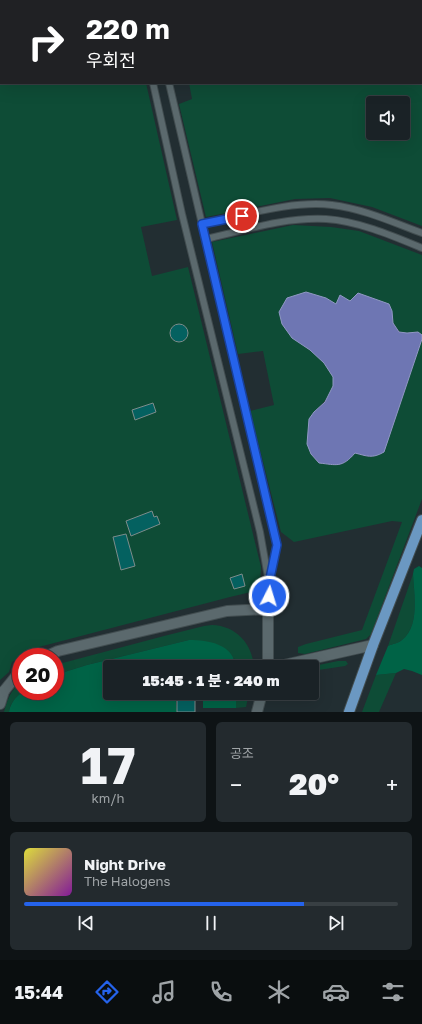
<!DOCTYPE html>
<html lang="ko">
<meta charset="utf-8">
<style>
body{margin:0;font-family:"Golos Text","Noto Sans KR",sans-serif;background:#232a2e;color:#f1f3f6;height:100vh;display:flex;flex-direction:column;font-size:15px;white-space:nowrap}
*{box-sizing:border-box;margin:0}
p{font-size:13px;color:#9fa4a7}
.icon{flex:none;width:22px;height:22px;fill:none;stroke:currentColor;stroke-width:2;stroke-linecap:round;stroke-linejoin:round}
.map{position:relative;height:712px;overflow:hidden}
.sheet{display:flex;flex-direction:column;gap:10px;padding:10px;background:#0e1315;flex:1}
.sheet>*{flex:none}
.banner{position:absolute;left:0px;top:0px;width:422px;height:84px;box-shadow:0 4px 16px #0002,0 0 0 1px #383f43;background:#202124;color:#fff;overflow:hidden}
.fabs{position:absolute;left:366px;top:96px;display:grid;gap:8px}
.fabs a{display:grid;place-items:center;width:44px;height:44px;border-radius:4px;background:#1a2226;box-shadow:0 4px 16px #0002,0 0 0 1px #383f43;font-size:20px}
.speed{position:absolute;left:12px;top:648px;display:flex;gap:8px;font-size:20px;font-weight:700;text-align:center}
.speed>*{display:grid;place-content:center;width:52px;height:52px;border-radius:50%;background:#1a2226;box-shadow:0 4px 16px #0002,0 0 0 1px #383f43;line-height:1}
.speed .limit{border:6px solid #d22;background:#fff;color:#111}
.pin{position:absolute;display:grid;place-items:center;width:34px;height:34px;color:#fff;margin:-17px;border:2px solid #fff;border-radius:50%;box-shadow:0 1px 4px #0007}
.me{position:absolute;width:44px;margin:-22px;rotate:5deg;stroke-linejoin:round;filter:drop-shadow(0 0 3px #0008)}
.turn{display:flex;align-items:center;gap:14px;height:84px;padding:0 20px;font-size:18px}
.turn .icon{width:52px;height:52px;stroke-width:2.5}
.turn b{display:block;font-size:28px;line-height:34px}
.big{font-size:30px;font-weight:800;line-height:1.1}
.sheet .card{flex:1;display:flex;flex-direction:column;justify-content:center;gap:6px;min-width:0;padding:0 14px;border-radius:6px;background:#232a2e}
.sheet .dial{align-items:center;gap:0}
.dial b{font-size:52px;line-height:1}
.song{display:flex;align-items:center;gap:12px}
.cover{width:48px;height:48px;border-radius:6px;background:linear-gradient(135deg,hsl(60 70% 55%),hsl(290 70% 35%))}
.played{height:4px;border-radius:2px;background:linear-gradient(90deg,#2563eb 75%,#383f43 75%)}
.keys{display:flex;justify-content:space-around;direction:ltr}
.heat{display:flex;justify-content:space-between;align-items:center;font-size:22px;direction:ltr}
.sheet .tiles{flex:1;display:grid;gap:10px;grid-template-columns:1fr 1fr}
.card:last-child{grid-column:span 2}
.trip{position:absolute;left:103px;top:660px;width:216px;height:40px;border-radius:4px;background:#1a2226;box-shadow:0 4px 16px #0002,0 0 0 1px #383f43;font-weight:800;line-height:40px;text-align:center}
.tab-bar{display:flex;height:64px;justify-content:space-around;align-items:center;background:#0a0e0f;color:#9fa4a7}
.tab-bar .icon{width:28px;height:28px}
.tab-bar .selected{color:#2563eb}
.tab-bar b{font-size:18px;color:#f1f3f6}
.map>svg:first-child{display:block}
.green{fill:#0e4c36;fill-rule:evenodd}
.forest{fill:#006346}
.water{fill:#6e76b3;stroke:#9098c4}
.building{fill:#046160;stroke:#7d8c8b}
.lines{fill:none;stroke-linecap:round;stroke-linejoin:round}
.lane-casing{stroke:#424d50;stroke-width:8}
.street-casing{stroke:#424d50;stroke-width:12}
.secondary-casing{stroke:#424d50;stroke-width:12}
.primary-casing{stroke:#424d50;stroke-width:12}
.lane{stroke:#5b696d;stroke-width:6}
.street{stroke:#5b696d;stroke-width:10}
.secondary{stroke:#5b696d;stroke-width:10}
.primary{stroke:#6b98c2;stroke-width:10}
.route-casing{stroke:#184099;stroke-width:10}
.route{stroke:#2563eb;stroke-width:7}
</style>
<div class="map">
<svg width="422" height="712" viewBox="0 0 422 712">
<rect width="100%" height="100%" fill="#222e32"/>
<path class="green" d="M 0,0 L 123,0 L 123,1 L 1,1 L 1,83 L 146,83 L 177,220 L 141,227 L 152,276 L 188,267 L 261,567 L 260,586 L 251,592 L 230,597 L 35,648 L 12,662 L 9,672 L 0,680 Z
M 132,0 L 422,0 L 422,226 L 372,207 L 330,198 L 295,199 L 206,217 L 179,104 L 192,99 L 189,83 L 421,83 L 421,1 ZM 373,103 L 403,103 L 403,133 L 373,133 Z
M 293,225 L 331,227 L 359,231 L 422,255 L 422,335 L 418,332 L 406,333 L 400,332 L 393,323 L 392,311 L 350,301 L 336,304 L 326,298 L 292,338 C 305,346 329,362 333,377 C 337,389 322,405 314,412 L 311,454 L 319,463 C 337,465 342,469 354,453 L 370,457 L 384,452 L 422,339 L 422,499 L 371,634 L 366,639 L 305,654 L 298,653 L 298,647 L 306,644 L 362,630 L 402,522 L 392,521 L 294,542 L 281,532 L 250,411 L 274,405 L 263,351 L 238,354 L 212,242 Z
M 413,574 C 414,594 420,626 402,640 C 399,643 392,644 388,646 Z
M 212,625 C 236,626 252,643 254,667 L 236,667 L 235,659 L 189,640 L 87,665 L 55,675 L 55,665 L 164,636 L 204,626 Z
M 338,661 L 346,661 L 348,664 L 345,666 L 312,671 L 312,667 L 309,667 Z
M 396,673 L 379,712 L 362,712 L 376,675 Z
M 21,682 L 21,691 L 24,691 C 17,697 10,702 9,712 L 4,712 C 7,701 11,689 21,682 Z
M 236,693 L 249,693 L 246,707 L 236,708 Z"/>
<path class="forest" d="M 419,566 L 422,568 L 422,675 L 412,671 L 404,669 L 396,673 L 376,675 L 388,646 C 392,644 399,643 402,640 C 420,626 414,594 413,574 L 414,569 Z
M 189,640 C 209,640 233,644 236,667 L 110,667 L 110,693 L 175,693 L 177,712 L 9,712 C 10,704 16,696 23,692 C 29,689 48,691 55,691 L 55,675 L 87,665 Z
M 203,693 L 236,693 L 236,708 L 203,708 Z"/>
<path class="water" d="M 306,292 L 326,298 L 336,304 L 340,295 L 350,301 L 358,293 L 389,304 L 392,311 L 393,323 L 399,332 L 407,333 L 418,332 L 422,335 L 422,339 L 384,452 C 372,459 367,456 355,453 C 342,468 337,465 319,463 L 311,454 L 307,444 L 309,419 L 314,412 L 325,402 L 333,386 L 333,377 L 324,363 L 310,350 L 292,338 L 282,324 L 279,312 L 287,298 Z"/>
<path class="building" d="M170 333a9 9 0 1 1 18 0a9 9 0 1 1-18 0Z
M 153,403 L 156,412 L 135,420 L 132,410 Z
M 152,511 L 154,517 L 157,516 L 160,524 L 131,536 L 126,521 Z
M 126,534 L 135,566 L 121,570 L 113,537 Z
M 242,574 L 245,586 L 234,589 L 230,578 Z
M 177,693 L 195,693 L 195,712 L 177,712 Z"/>
<g class="lines">
<defs>
<path id="lane" d="M 129,0 L 129,1
M 153,83 L 182,214 L 260,532 L 269,583 L 268,609
M 169,83 L 277,545 L 270,579
M 202,224 C 242,216 292,200 332,205 C 364,209 392,222 422,233
M 206,239 C 245,230 285,217 326,219 C 358,221 393,236 422,248"/>
<path id="street" d="M 0,704 L 4,691"/>
<path id="secondary" d="M 45,657 L 58,651 L 227,611 L 268,609 L 268,667
M 275,667 L 373,645
M 0,693 L 4,691 L 21,670
M 257,712 L 262,693"/>
<path id="primary" d="M 349,712 L 373,645 L 422,520"/>
</defs>
<use href="#lane" class="lane-casing"/>
<use href="#street" class="street-casing"/>
<use href="#secondary" class="secondary-casing"/>
<use href="#primary" class="primary-casing"/>
<use href="#lane" class="lane"/>
<use href="#street" class="street"/>
<use href="#secondary" class="secondary"/>
<use href="#primary" class="primary"/>
</g>
<g class="lines">
<defs>
<path id="route" d="M 242,216 L 202,224 L 277,545 L 269,583 L 269,596"/>
</defs>
<use href="#route" class="route-casing"/>
<use href="#route" class="route"/>
</g>
</svg>
<div class="fabs">
<a><svg class="icon" aria-label="sound" viewBox="0 0 24 24"><path d="M4 9h4l5-4v14l-5-4H4zM17 9q2 3 0 6"/></svg></a>
</div>
<div class="speed"><div class="limit">20</div></div>
<div class="pin" style="left:242px;top:216px;background:#d93025"><svg class="icon" aria-label="arrive" viewBox="0 0 24 24"><path d="M6 21V4h12l-3 4 3 4H6"/></svg></div>
<svg class="me" style="left:269px;top:596px" viewBox="-20 -20 40 40"><circle r="17" fill="#2563eb" stroke="#fff" stroke-width="3"/><path d="M0-11L8 9 0 5-8 9z" fill="#fff"/></svg>
<div class="trip">15:45 · 1 분 · 240 m</div>
<div class="banner">
<div class="turn"><svg class="icon" aria-label="right" viewBox="0 0 24 24"><path d="M7 20v-9h11M14 6l5 5-5 5"/></svg><div><b>220 m</b>우회전</div></div>
</div>
</div>
<section class="sheet">
<div class="tiles">
<div class="card dial"><b>17</b><p>km/h</p></div>
<div class="card"><p>공조</p>
<div class="heat"><a>−</a><b class="big">20°</b><a>+</a></div>
</div>
<div class="card">
<div class="song"><i class="cover"></i><div><b>Night Drive</b><p>The Halogens</p></div></div>
<div class="played"></div>
<div class="keys"><svg class="icon" aria-label="previous" viewBox="0 0 24 24"><path d="M18 5L8 12l10 7zM5 5v14"/></svg><svg class="icon" aria-label="pause" viewBox="0 0 24 24"><path d="M8 5v14M16 5v14"/></svg><svg class="icon" aria-label="next" viewBox="0 0 24 24"><path d="M6 5l10 7-10 7zM19 5v14"/></svg></div>
</div>
</div>
</section>
<nav class="tab-bar">
<b>15:44</b>
<svg class="icon selected" aria-label="directions" viewBox="0 0 24 24"><path d="M12 3l9 9-9 9-9-9zM9 14v-3h6M13 9l2 2-2 2"/></svg>
<svg class="icon" aria-label="music" viewBox="0 0 24 24"><path d="M9 18V5l10-2v13"/><circle cx="6" cy="18" r="3"/><circle cx="16" cy="16" r="3"/></svg>
<svg class="icon" aria-label="phone" viewBox="0 0 24 24"><path d="M5 4h4l2 5-3 2q2 4 5 5l2-3 5 2v4C11 20 4 13 5 4z"/></svg>
<svg class="icon" aria-label="climate" viewBox="0 0 24 24"><path d="M12 3v18M4 7l16 10M4 17L20 7"/></svg>
<svg class="icon" aria-label="car" viewBox="0 0 24 24"><path d="M5 17H2v-5l4-1 3-4h7l3 4 3 1v5h-3M9 17h6M6 11h13"/><circle cx="7" cy="17" r="2"/><circle cx="17" cy="17" r="2"/></svg>
<svg class="icon" aria-label="filters" viewBox="0 0 24 24"><path d="M4 7h16M4 17h16"/><circle cx="9" cy="7" r="2"/><circle cx="15" cy="17" r="2"/></svg>
</nav>
